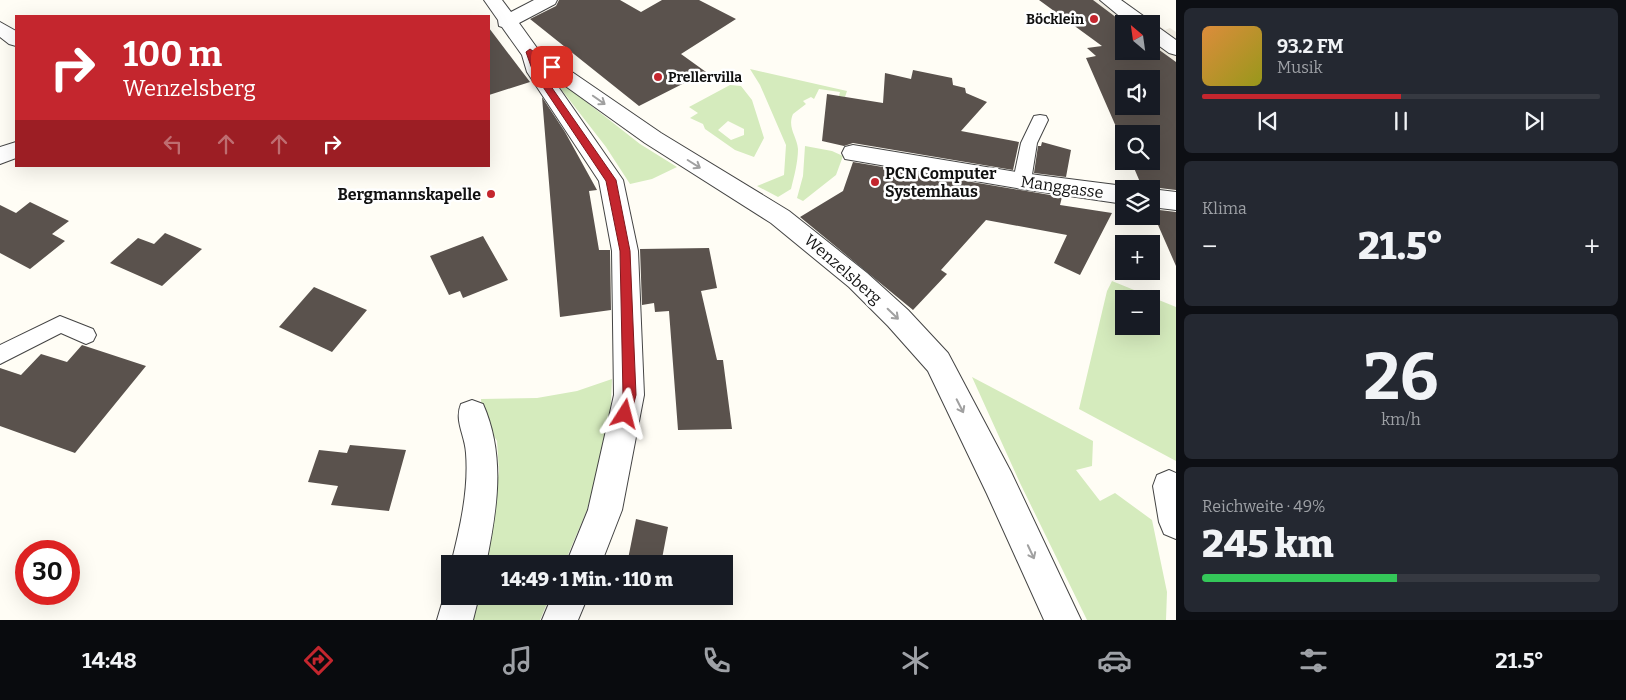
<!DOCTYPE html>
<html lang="de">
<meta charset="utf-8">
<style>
body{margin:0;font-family:Bitter,serif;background:#242831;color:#f1f3f6;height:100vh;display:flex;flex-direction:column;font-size:19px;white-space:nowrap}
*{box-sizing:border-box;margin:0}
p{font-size:16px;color:#9ea1a6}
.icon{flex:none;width:28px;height:28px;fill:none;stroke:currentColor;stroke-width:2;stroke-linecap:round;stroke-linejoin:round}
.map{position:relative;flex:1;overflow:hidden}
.details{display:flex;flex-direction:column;gap:8px;padding:8px;background:#0d0f14;width:450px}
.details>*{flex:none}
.hud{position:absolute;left:15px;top:15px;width:475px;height:152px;border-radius:0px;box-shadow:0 5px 20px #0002;background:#c4262e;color:#fff;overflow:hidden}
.needle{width:32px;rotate:331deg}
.controls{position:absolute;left:1115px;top:15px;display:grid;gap:10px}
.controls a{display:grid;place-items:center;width:45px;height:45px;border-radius:0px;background:#171b24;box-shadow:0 5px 20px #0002;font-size:25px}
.speed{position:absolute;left:15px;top:540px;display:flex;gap:10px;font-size:25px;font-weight:700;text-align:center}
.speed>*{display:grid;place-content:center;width:65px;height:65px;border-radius:50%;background:#171b24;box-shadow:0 5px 20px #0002;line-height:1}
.speed .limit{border:8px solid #d22;background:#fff;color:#111}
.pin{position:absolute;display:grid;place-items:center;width:42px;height:42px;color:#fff;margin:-21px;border-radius:10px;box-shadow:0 2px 8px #0006}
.me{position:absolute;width:55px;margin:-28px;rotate:9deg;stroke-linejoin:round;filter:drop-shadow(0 0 4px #0008)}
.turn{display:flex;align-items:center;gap:18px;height:105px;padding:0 25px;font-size:22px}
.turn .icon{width:65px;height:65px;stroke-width:2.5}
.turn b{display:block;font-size:35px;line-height:42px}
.lanes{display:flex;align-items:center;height:48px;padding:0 25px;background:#0003;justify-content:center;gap:25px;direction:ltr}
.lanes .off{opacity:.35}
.big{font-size:38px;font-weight:800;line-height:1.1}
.details .card{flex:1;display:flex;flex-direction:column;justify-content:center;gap:8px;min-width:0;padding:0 18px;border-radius:8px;background:#242831}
.details .dial{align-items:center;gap:0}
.dial b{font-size:65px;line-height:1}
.song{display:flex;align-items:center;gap:15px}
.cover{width:60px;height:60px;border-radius:8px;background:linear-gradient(135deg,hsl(30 70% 55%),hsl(60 70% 35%))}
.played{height:5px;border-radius:2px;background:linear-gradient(90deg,#c4262e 50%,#363941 50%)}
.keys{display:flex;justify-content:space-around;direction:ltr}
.heat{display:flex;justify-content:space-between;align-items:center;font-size:28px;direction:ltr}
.charge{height:8px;border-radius:4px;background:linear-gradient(90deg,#34c759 49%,#363941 0)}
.trip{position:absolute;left:441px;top:555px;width:292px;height:50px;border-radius:0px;background:#171b24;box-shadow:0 5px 20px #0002;font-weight:800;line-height:50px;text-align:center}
.tab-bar{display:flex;height:80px;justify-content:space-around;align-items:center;background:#090b0e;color:#9ea1a6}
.tab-bar .icon{width:35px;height:35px}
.tab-bar .active{color:#c4262e}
.tab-bar b{font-size:22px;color:#f1f3f6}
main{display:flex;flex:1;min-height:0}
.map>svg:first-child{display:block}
.green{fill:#d5ebbd;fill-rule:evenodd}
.plaza{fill:#f1ede2}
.building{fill:#5a524d;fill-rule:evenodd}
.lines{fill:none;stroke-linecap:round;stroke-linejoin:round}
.service-casing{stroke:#444;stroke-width:2}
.pedestrian-casing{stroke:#444;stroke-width:2}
.minor-casing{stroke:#444;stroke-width:2}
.service{fill:#fff;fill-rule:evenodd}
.pedestrian{fill:#fff;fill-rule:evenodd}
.minor{fill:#fff;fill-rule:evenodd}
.oneway{stroke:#a0a0a0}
.route{fill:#c4262e;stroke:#7f191e}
.poi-dot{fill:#c4262e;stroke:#fff;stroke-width:2}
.labels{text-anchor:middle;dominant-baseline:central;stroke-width:5;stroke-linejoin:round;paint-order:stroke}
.far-poi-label{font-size:14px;font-weight:bold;fill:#111;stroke:#fff;text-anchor:end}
.poi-label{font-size:16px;font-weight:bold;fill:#111;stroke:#fff;text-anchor:start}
.street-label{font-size:16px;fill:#111;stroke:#fff}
</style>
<main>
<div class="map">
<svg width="1176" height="620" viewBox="0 0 1176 620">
<rect width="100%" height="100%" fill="#fffdf5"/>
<path class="green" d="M 750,69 L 847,91 L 845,97 L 839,96 L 840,92 L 819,89 L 814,99 L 811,97 L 803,101 L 806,104 L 793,114 C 787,128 797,136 798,149 C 798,162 794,177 791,189 L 778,197 L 757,186 L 784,175 L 786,145 L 760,85 Z
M 547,71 L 640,144 L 677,167 L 652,179 L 630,184 L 606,147 Z
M 730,85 L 741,86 L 752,100 L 764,138 L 754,157 L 735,150 L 705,129 L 703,124 L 690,118 L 698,113 L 689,107 ZM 728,121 L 744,129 L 744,135 L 731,140 L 718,130 Z
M 805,146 L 832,151 L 843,156 L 836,175 L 803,201 L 797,198 L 803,176 Z
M 1112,281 L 1176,307 L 1176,461 L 1079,409 L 1107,291 ZM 1124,299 L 1151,299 L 1151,326 L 1124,326 Z
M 972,377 L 1093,441 L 1092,466 L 1076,470 L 1100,501 L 1115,493 L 1152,520 L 1167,592 L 1166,620 L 1087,620 L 1020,483 Z
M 612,379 L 610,425 L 587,510 L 564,564 L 484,564 L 499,471 L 497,441 L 482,417 L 481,399 L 537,398 L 577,391 Z
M 476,596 L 550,596 L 540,620 L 470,620 Z"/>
<path class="plaza" d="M 1092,0 L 1120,0 L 1165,30 L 1170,28 L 1176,32 L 1176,62 L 1151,44 L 1151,24 L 1125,24 Z"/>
<path class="building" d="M 559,0 L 620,0 L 641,12 L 662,0 L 699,0 L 736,19 L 681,54 L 706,72 L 639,106 L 530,19 L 556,6 Z
M 1039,0 L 1093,0 L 1125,24 L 1124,51 L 1151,51 L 1151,44 L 1176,62 L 1176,190 L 1151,187 L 1143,189 L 1131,161 L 1151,161 L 1151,134 L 1124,134 L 1124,145 L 1086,58 L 1096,56 L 1087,48 L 1102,46 ZM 1124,79 L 1151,79 L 1151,106 L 1124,106 Z
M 489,28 L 530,82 L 489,95 Z
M 913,70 L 952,78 L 953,85 L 965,88 L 966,93 L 987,102 L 961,131 L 1019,142 L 1013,170 L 853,143 L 844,146 L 822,141 L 827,94 L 883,103 L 885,73 L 911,79 Z
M 542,97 L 565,132 L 597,190 L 589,191 L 599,250 L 610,250 L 611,310 L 560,317 Z
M 1042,142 L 1071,150 L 1066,177 L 1034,173 L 1038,146 L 1041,146 Z
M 853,162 L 1062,197 L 1060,205 L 1112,213 L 1080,275 L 1054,263 L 1067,235 L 986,220 L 941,270 L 947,274 L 913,310 L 800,217 L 843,191 Z
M 30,202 L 69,221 L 52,234 L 65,241 L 30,269 L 0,253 L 0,205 L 16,213 Z
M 1151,209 L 1176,212 L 1176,266 Z
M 165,233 L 202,249 L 162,286 L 110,263 L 138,238 L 154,244 Z
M 483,236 L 508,280 L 463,298 L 460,291 L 449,295 L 430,256 Z
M 709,248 L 717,288 L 701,291 L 717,360 L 723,360 L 732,429 L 678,430 L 669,311 L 655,312 L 654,303 L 642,305 L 640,249 Z
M 314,287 L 367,310 L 332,352 L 279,327 Z
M 82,345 L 146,366 L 75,453 L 0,426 L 0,368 L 21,375 L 41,354 L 67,362 Z
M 350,445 L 406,450 L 389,511 L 331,505 L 338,486 L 308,482 L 319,450 L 347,453 Z
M 636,519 L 668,527 L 661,564 L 627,564 Z"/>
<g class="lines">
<defs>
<path id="service" d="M 1040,115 L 1046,116 L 1048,120 L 1037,143 L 1031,181 L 1028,185 L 1022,187 L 1016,185 L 1013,181 L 1021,143 L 1034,116 Z
M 60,316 L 93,329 L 96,335 L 93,341 L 86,344 L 61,333 L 0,364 L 0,345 Z"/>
<path id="pedestrian" d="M 1100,0 L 1121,0 L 1149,20 L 1152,24 L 1129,24 Z
M 1151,25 L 1158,27 L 1176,40 L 1176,55 L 1169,53 L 1151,40 Z"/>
<path id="minor" d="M 484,0 L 502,0 L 511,12 L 534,0 L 557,0 L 555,4 L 519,23 L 537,48 L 661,133 L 789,211 L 867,273 L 908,310 L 948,353 L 1011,472 L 1081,620 L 1044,620 L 987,494 L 928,371 L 888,326 L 849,287 L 771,223 L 645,143 L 550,75 L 623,180 L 638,251 L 644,395 L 622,510 L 601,564 L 566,564 L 588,510 L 614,395 L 612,251 L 599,181 L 527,72 L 522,55 L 502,27 L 499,26 L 498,20 Z
M 0,22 L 16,31 L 16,46 L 9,44 L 0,37 Z
M 16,142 L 16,158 L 0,164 L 0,147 Z
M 853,145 L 1022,173 L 1124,186 L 1132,189 L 1124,189 L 1124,204 L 1022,189 L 845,159 L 842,153 L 845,147 Z
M 1151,189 L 1176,192 L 1176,210 L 1151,207 Z
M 472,400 L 483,404 C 506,456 497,510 486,564 L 451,564 C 460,528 469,490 466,453 C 465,435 454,421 461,404 Z
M 1169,470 L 1176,473 L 1176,539 L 1164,534 L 1159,522 L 1153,486 L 1157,475 Z
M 448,583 L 450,583 L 450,596 L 479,596 L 473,620 L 437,620 Z
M 552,596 L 588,596 L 578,620 L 542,620 Z"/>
</defs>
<use href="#service" class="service-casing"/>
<use href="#pedestrian" class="pedestrian-casing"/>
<use href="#minor" class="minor-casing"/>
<use href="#service" class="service"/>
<use href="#pedestrian" class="pedestrian"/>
<use href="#minor" class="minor"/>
</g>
<defs><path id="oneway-shaft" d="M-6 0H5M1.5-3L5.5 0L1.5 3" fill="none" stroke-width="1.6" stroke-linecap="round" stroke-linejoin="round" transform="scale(1.25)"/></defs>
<g class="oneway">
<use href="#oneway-shaft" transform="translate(599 100) rotate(35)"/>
<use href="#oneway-shaft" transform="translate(694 164) rotate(32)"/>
<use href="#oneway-shaft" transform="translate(893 314) rotate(44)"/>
<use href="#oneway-shaft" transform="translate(960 406) rotate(63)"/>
<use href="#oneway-shaft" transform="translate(1031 552) rotate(65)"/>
</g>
<path class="route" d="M 530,49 L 556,67 L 549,68 L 537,60 L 541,72 L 616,180 L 630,251 L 636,395 L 630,418 L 625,420 L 621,418 L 619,414 L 623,395 L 620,251 L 606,181 L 533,72 L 526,52 Z"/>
<g class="poi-dot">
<circle cx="1094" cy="19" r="5"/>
<circle cx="658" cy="77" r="5"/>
<circle cx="875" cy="182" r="5"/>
<circle cx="491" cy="194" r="5"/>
</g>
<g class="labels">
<g class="far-poi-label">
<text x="1084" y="19">Böcklein</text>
<text x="668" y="77" text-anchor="start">Prellervilla</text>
</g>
<g class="poi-label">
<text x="885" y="173">PCN Computer<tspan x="885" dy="18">Systemhaus</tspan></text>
<text x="481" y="194" text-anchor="end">Bergmannskapelle</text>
</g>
<g class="street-label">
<text transform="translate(1062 187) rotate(8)">Manggasse</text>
<text transform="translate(843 269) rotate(41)">Wenzelsberg</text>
</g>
</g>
</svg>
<div class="controls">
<a><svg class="needle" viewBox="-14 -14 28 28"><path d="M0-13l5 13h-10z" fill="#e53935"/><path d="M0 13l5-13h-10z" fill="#9ea1a6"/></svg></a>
<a><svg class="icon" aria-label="sound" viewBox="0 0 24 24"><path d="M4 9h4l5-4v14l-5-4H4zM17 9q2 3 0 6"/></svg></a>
<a><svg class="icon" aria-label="search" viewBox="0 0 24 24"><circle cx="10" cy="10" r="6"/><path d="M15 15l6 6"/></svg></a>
<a><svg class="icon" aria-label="layers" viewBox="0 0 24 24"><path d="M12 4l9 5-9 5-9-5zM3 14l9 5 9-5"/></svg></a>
<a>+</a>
<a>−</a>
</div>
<div class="speed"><div class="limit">30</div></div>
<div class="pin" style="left:552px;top:67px;background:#d93025"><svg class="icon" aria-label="arrive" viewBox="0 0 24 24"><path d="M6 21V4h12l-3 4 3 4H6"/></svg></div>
<svg class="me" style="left:625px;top:414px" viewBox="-20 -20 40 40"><path d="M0-17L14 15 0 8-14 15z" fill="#c4262e" stroke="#fff" stroke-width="4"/></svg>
<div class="trip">14:49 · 1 Min. · 110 m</div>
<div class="hud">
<div class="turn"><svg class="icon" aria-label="right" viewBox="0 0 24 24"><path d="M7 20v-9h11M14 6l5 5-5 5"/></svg><div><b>100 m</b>Wenzelsberg</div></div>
<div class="lanes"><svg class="icon off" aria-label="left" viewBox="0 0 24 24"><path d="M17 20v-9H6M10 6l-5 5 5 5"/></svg><svg class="icon off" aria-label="ahead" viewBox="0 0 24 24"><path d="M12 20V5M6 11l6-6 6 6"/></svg><svg class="icon off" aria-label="ahead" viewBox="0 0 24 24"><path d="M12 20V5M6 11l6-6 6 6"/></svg><svg class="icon" aria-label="right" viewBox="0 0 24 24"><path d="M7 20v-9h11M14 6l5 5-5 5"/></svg></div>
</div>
</div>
<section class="details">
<div class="card">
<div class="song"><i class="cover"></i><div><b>93.2 FM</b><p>Musik</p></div></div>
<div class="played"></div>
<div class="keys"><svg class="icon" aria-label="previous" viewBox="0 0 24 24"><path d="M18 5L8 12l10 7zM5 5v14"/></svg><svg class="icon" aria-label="pause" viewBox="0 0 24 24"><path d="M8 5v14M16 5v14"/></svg><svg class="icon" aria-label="next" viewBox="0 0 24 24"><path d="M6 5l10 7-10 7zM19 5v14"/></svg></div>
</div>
<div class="card"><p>Klima</p>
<div class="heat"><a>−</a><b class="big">21.5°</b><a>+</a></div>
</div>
<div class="card dial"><b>26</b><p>km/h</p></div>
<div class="card"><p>Reichweite · 49%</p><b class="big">245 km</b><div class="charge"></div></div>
</section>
</main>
<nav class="tab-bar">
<b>14:48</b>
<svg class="icon active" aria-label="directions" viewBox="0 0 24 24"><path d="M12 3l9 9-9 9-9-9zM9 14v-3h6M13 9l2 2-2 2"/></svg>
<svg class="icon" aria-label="music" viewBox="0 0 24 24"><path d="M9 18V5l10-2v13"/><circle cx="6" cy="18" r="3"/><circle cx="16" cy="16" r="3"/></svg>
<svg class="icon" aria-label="phone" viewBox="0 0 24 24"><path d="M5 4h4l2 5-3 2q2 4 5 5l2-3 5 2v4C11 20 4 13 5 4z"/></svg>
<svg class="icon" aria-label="climate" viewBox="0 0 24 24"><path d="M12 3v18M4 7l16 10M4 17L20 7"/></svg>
<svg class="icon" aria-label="car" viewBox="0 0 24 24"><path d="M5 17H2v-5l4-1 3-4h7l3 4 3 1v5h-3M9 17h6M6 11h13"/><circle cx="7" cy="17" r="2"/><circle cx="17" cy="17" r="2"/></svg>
<svg class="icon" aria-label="filters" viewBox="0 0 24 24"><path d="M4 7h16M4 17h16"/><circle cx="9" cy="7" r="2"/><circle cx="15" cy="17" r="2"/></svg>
<b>21.5°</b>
</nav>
